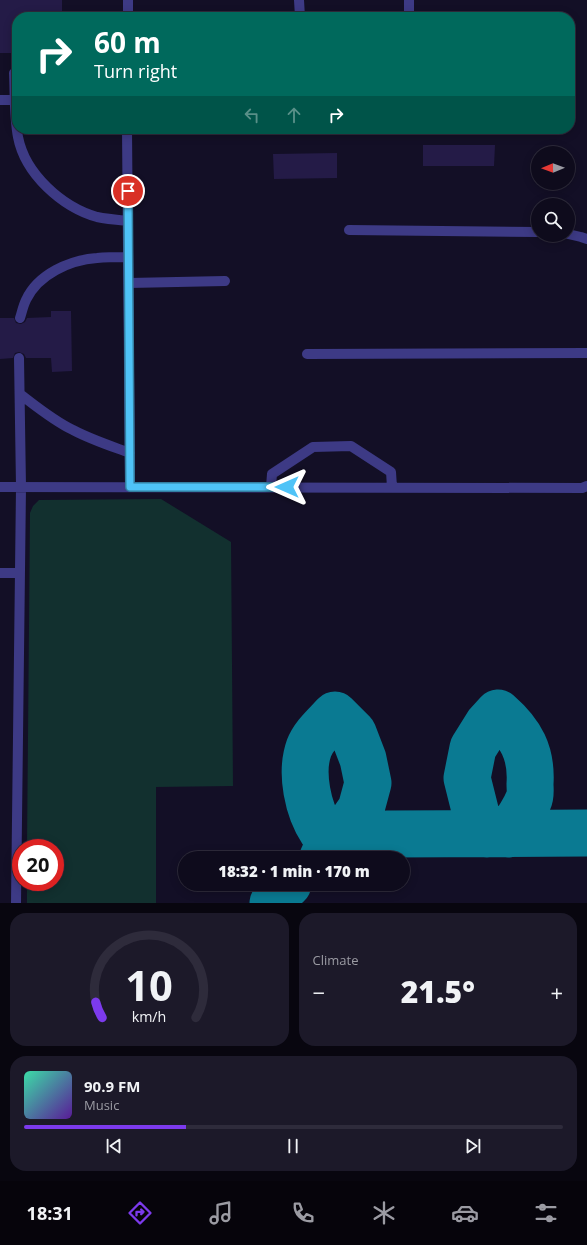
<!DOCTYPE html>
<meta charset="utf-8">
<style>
body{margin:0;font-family:"Open Sans",sans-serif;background:#1c1929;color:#f1f3f6;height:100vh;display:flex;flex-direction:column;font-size:15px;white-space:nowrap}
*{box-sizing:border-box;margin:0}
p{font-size:13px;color:#9b9ba3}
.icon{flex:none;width:22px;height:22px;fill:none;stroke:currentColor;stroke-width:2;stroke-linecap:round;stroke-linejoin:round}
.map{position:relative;height:903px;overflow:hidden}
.side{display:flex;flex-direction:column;gap:10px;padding:10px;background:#08060f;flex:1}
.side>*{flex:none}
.banner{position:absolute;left:12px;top:12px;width:563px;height:122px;border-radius:16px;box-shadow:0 2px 10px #0003,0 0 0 1px #2e2b3b;background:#00695c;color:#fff;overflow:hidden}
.needle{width:26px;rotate:269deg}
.buttons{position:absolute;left:531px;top:146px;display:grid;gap:8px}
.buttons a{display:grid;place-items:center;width:44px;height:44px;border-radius:50%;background:#0e0b1c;box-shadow:0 2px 10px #0003,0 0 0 1px #2e2b3b;font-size:20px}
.speed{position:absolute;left:12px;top:839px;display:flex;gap:8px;font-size:20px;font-weight:700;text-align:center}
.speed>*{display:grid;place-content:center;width:52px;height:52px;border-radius:50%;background:#0e0b1c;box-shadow:0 2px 10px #0003,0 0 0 1px #2e2b3b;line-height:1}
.speed .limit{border:6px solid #d22;background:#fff;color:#111}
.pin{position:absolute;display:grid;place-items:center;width:34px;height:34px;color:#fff;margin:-17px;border:2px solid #fff;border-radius:50%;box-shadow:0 1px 4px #0007}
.me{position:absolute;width:44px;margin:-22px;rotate:270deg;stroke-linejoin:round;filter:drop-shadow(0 0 3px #0008)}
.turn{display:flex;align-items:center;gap:14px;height:84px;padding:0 16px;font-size:18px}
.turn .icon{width:52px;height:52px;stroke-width:2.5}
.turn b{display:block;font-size:28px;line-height:34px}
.lanes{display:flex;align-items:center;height:38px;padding:0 16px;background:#0003;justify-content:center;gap:20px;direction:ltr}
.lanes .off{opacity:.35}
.big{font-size:30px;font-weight:800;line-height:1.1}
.side .card{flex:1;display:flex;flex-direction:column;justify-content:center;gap:6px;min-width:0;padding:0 14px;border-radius:16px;background:#1c1929}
.side .dial{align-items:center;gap:0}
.dial svg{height:104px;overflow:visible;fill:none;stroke:#2e2b3b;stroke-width:7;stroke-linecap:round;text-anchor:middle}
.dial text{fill:#f1f3f6;stroke:none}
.song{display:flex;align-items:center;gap:12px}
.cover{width:48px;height:48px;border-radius:6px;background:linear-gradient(135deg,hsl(160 70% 55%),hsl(270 70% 35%))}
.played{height:4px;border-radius:2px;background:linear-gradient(90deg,#7c3aed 30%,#2e2b3b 30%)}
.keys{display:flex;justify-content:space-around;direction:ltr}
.heat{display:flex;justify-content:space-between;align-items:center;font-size:22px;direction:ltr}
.side .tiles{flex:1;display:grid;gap:10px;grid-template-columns:1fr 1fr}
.card:last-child{grid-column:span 2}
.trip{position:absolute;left:178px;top:851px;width:232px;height:40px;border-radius:20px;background:#0e0b1c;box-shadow:0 2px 10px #0003,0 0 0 1px #2e2b3b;font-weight:800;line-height:40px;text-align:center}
.dock{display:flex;height:64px;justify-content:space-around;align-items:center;background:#06040b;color:#9b9ba3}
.dock .icon{width:28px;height:28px}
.dock .on{color:#7c3aed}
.dock b{font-size:18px;color:#f1f3f6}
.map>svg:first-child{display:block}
.green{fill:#12302f}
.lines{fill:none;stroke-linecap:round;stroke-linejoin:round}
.taxiway{stroke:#0a7a92;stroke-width:47}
.building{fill:#241b47}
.lane{stroke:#3d3a85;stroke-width:10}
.route-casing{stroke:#337fa1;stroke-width:10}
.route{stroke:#4fc3f7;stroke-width:7}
</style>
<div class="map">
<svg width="587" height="903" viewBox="0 0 587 903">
<rect width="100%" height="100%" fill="#130f26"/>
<path class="green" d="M 161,499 L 231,542 L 233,786 L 156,787 L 156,903 L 27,903 L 27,882 L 55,882 L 55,848 L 27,848 L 30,513 L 33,506 L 39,500 Z"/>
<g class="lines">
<path class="taxiway" d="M 487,834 L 476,814 L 467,778 L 473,748 L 488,724 L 498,713 C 521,733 532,753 530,784 C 530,789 531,795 529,799 C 524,812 516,823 508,834
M 330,853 L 361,809 L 368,783 L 363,759 L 353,733 L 335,715 C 326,725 314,735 309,748 C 300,773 308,810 322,831 C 326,837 338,843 344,847
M 323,857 L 344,847 L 387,834 L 587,833
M 273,903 L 279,892 L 288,884"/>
</g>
<path class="building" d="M 0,0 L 62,0 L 62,17 L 17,17 L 17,53 L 0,53 Z
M 423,145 L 495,145 L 494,166 L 423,166 Z
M 337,153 L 337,178 L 274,179 L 273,154 Z
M 51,311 L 71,311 L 72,371 L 52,372 L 51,358 L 26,358 L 24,354 L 19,352 L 15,353 L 13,358 L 0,359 L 0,318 L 14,318 L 16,323 L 21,324 L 25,322 L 27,318 L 51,317 Z"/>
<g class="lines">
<path class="lane" d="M 299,0 L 300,17
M 409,0 L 409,17
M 128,17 L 128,0
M 14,73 C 15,94 14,116 18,137 C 25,174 62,207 97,217 C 107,219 118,220 128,221
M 0,100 L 15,100
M 127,129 L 130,487
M 349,230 L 538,232
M 568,234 L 581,237 L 587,239
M 129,283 L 225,281
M 20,318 C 22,312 23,306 26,300 C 38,274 70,260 97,258 C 107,257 118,257 128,257
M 307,354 L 587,353
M 20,394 C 37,407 54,421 73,430 C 92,440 111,446 130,453
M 0,487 L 582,488 L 587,486
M 271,487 L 272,474 L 313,447 L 351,446 L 391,472 L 392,487
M 0,573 L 19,573
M 16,903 L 21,487 L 19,358"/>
</g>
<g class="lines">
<defs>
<path id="route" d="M 128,191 L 130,487 L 287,487"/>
</defs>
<use href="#route" class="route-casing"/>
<use href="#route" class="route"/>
</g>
</svg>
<div class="buttons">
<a><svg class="needle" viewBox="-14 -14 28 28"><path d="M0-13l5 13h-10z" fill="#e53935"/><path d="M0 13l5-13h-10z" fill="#9b9ba3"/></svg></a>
<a><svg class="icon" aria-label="search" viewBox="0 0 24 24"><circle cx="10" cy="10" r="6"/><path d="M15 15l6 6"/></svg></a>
</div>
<div class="speed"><div class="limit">20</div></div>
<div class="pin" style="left:128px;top:191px;background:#d93025"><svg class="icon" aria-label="arrive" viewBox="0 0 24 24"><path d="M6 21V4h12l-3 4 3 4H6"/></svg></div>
<svg class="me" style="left:287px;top:487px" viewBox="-20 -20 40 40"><path d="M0-17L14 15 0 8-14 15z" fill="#4fc3f7" stroke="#fff" stroke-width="4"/></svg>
<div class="trip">18:32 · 1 min · 170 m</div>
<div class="banner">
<div class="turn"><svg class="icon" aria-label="right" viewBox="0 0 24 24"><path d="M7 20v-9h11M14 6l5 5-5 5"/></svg><div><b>60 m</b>Turn right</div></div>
<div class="lanes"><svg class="icon off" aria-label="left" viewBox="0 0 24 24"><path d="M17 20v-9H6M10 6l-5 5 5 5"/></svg><svg class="icon off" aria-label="ahead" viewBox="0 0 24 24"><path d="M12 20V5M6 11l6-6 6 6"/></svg><svg class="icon" aria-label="right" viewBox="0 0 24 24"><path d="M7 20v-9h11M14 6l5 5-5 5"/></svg></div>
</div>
</div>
<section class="side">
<div class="tiles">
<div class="card dial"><svg viewBox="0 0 100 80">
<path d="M14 69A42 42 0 1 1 86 69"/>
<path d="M14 69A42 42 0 0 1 9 57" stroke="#7c3aed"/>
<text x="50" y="56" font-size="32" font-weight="700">10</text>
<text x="50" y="72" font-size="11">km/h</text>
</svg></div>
<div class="card"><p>Climate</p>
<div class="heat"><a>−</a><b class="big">21.5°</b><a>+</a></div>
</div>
<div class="card">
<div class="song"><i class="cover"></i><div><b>90.9 FM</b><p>Music</p></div></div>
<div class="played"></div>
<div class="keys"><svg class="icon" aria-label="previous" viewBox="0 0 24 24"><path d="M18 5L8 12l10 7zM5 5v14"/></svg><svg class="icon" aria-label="pause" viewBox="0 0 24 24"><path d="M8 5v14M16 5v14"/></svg><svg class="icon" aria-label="next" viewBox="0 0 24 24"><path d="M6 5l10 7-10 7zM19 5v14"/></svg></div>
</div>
</div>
</section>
<nav class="dock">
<b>18:31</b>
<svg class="icon on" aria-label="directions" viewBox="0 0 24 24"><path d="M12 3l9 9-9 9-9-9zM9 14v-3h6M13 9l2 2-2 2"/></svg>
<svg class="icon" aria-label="music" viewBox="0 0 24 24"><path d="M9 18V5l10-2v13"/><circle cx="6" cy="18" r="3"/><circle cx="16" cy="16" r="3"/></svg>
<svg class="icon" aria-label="phone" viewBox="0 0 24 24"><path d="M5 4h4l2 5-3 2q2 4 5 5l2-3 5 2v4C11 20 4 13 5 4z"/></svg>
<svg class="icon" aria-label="climate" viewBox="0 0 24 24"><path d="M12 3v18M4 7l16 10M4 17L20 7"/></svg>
<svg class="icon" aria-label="car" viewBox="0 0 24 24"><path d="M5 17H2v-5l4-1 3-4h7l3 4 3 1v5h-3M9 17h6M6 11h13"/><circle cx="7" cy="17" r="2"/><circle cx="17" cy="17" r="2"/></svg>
<svg class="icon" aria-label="filters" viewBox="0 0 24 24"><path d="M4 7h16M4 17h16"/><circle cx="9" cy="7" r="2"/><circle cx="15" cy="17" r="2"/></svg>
</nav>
